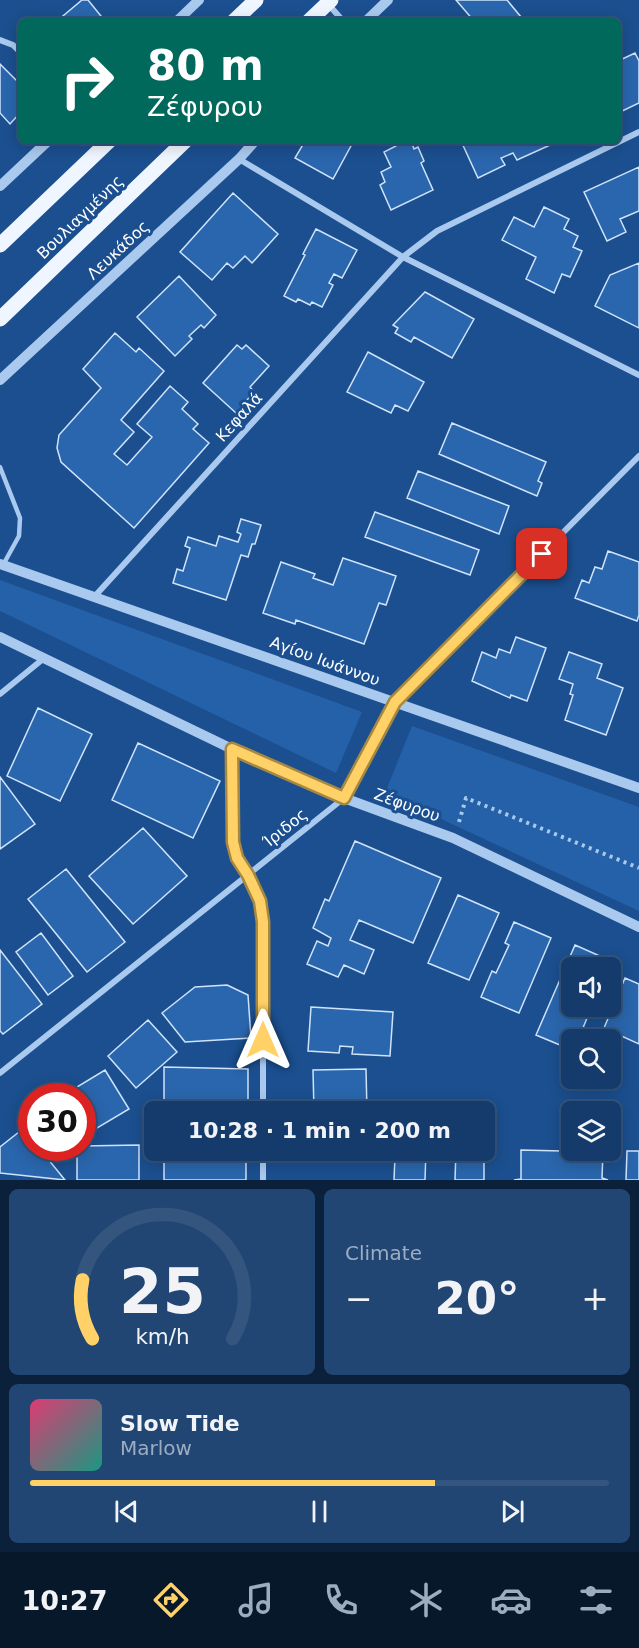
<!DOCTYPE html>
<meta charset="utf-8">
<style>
body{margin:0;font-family:"DejaVu Sans",sans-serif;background:#214673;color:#f1f3f6;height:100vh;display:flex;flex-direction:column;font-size:22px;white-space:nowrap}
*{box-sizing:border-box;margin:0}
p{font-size:20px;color:#9dadc1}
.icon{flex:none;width:33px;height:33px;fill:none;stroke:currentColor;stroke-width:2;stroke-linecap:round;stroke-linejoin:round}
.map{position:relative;height:1180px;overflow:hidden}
.side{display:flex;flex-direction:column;gap:9px;padding:9px;background:#0b203b;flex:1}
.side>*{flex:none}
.guide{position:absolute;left:18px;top:18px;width:603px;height:126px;border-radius:9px;box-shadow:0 3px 15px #0003,0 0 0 2px #33557e;background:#00695c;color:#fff;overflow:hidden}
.buttons{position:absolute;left:561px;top:957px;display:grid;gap:12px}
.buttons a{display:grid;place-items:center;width:60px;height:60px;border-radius:9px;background:#143b6b;box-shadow:0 3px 15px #0003,0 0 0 2px #33557e;font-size:30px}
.speed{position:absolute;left:18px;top:1083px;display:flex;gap:12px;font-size:30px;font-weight:700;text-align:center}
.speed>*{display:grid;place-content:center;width:78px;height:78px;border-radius:50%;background:#143b6b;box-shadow:0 3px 15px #0003,0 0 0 2px #33557e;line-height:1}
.speed .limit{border:9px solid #d22;background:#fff;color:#111}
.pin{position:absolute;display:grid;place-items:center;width:51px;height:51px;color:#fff;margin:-26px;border-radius:12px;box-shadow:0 3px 9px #0006}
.me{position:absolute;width:66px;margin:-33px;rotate:0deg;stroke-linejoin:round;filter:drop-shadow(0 0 4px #0008)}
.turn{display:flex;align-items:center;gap:21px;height:126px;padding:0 30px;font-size:27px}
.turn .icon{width:78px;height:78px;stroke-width:2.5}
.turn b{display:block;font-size:42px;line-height:51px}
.big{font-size:45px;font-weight:600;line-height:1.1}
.side .tile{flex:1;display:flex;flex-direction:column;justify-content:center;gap:9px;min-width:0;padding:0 21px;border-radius:9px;background:#214673}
.side .dial{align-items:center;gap:0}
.dial svg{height:156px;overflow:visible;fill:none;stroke:#33557e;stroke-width:7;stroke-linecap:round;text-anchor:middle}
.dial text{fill:#f1f3f6;stroke:none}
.song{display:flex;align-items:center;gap:18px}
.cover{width:72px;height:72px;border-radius:9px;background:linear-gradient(135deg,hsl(340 70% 55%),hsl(170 70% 35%))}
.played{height:6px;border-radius:3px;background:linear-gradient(90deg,#ffd166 70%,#33557e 70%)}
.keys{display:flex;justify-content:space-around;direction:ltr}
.heat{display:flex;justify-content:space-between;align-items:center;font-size:33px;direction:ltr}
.side .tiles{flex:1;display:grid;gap:9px;grid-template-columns:1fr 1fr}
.tile:last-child{grid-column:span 2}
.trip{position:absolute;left:144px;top:1101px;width:351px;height:60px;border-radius:9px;background:#143b6b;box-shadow:0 3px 15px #0003,0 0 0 2px #33557e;font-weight:600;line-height:60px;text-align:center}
.dock{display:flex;height:96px;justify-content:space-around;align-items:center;background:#08182b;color:#9dadc1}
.dock .icon{width:42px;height:42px}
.dock .on{color:#ffd166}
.dock b{font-size:27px;color:#f1f3f6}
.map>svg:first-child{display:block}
.green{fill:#2461a8}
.building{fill:#2a66ad;stroke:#cfe3fa;stroke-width:1.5}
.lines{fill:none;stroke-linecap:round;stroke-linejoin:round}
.path{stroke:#a9c9ee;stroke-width:4;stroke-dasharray:3 4.5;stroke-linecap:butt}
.service{stroke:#a9c9ee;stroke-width:4.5}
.minor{stroke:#a9c9ee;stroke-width:6}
.tertiary{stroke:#a9c9ee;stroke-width:10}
.primary{stroke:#f0f6ff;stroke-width:15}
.primary-bridge{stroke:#f0f6ff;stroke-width:15}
.route-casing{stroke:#a68842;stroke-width:15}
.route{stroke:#ffd166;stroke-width:10}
.labels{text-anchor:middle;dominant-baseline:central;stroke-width:6;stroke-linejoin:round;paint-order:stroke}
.street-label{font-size:16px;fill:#fff;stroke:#1b4f8f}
</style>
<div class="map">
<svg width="639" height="1180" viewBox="0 0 639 1180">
<rect width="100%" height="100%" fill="#1b4f8f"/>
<path class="green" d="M 0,580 L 362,712 L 336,773 L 0,611 Z
M 412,726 L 639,807 L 639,911 L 385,793 Z"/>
<path class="building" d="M 82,0 L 88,0 L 105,21 L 57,21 Z
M 456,0 L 507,0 L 521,17 L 516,21 L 474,21 Z
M 635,53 L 639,61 L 639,103 L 618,113 L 618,61 Z
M 0,64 L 21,85 L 21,112 L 10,124 L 0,113 Z
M 305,141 L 347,141 L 352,144 L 333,179 L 295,158 Z
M 411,141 L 414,149 L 418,147 L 424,161 L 421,163 L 433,190 L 391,210 L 380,185 L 385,182 L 381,172 L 391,167 L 384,152 L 396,146 L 394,142 L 395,141 Z
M 461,141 L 559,141 L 517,160 L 513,153 L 501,158 L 505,165 L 478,178 Z
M 639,167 L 639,211 L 620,219 L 626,232 L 607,241 L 584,192 Z
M 233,193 L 278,234 L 252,263 L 245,256 L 233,268 L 227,263 L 212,280 L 180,252 Z
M 544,207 L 569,219 L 564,229 L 578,236 L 573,247 L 582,251 L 570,277 L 562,274 L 554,293 L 526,279 L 536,257 L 502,240 L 514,217 L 534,227 Z
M 316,229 L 357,250 L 342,278 L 334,274 L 329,283 L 333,285 L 322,307 L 312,302 L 310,305 L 298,299 L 296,302 L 284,296 L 305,255 L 303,254 Z
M 639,263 L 639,328 L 595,306 L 610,275 Z
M 179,276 L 216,315 L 204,328 L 201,325 L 189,336 L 192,339 L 175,356 L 137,317 Z
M 425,292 L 474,319 L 452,358 L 414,337 L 411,342 L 395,333 L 398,328 L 393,325 Z
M 115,333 L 136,352 L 139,348 L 164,371 L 121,420 L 134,432 L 114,454 L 127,465 L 152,437 L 137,424 L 170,386 L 188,402 L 182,409 L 198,424 L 193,429 L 209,443 L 134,528 L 61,462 L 57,448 L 59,435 L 101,388 L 83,369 Z
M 237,345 L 242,349 L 246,345 L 269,366 L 250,387 L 254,392 L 236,413 L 203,383 Z
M 368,352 L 424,382 L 408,411 L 395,405 L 391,413 L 347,392 Z
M 452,423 L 546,462 L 538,481 L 542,483 L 537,496 L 439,454 Z
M 418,471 L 509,506 L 499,534 L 407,498 Z
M 375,512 L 479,550 L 470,575 L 365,537 Z
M 241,519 L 261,525 L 255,544 L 252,544 L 248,557 L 241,555 L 226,600 L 173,583 L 177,569 L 183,571 L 190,548 L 185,546 L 188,537 L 216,546 L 219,536 L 238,542 L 241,534 L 237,532 Z
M 608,551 L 639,562 L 639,615 L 637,621 L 575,598 L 582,580 L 589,583 L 595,567 L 602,569 Z
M 343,558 L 396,576 L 386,605 L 379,603 L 364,644 L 296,620 L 295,624 L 263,613 L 281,562 L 315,574 L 313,578 L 333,585 Z
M 516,637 L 546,648 L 527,701 L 511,695 L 510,698 L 472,681 L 482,652 L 496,658 L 499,649 L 510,653 Z
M 569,652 L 602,664 L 597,678 L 623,688 L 606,735 L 565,720 L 573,695 L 570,694 L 573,684 L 559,679 Z
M 38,708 L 92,734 L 60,801 L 7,776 Z
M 138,743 L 220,781 L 193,838 L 112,800 Z
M 0,777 L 35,824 L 0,849 Z
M 143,828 L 187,876 L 133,924 L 89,876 Z
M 355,841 L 441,878 L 413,943 L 359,920 L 350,940 L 374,950 L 364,974 L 344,965 L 338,977 L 307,964 L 317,941 L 328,946 L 331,938 L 313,928 L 325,899 L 329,901 Z
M 66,869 L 125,942 L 87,972 L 28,899 Z
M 458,895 L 499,913 L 469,980 L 428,963 Z
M 514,922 L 551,938 L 519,1013 L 481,997 L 492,971 L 496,973 L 509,945 L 505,943 Z
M 41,933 L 73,976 L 48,995 L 16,952 Z
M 575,945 L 611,961 L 609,968 L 572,968 L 572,1006 L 592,1006 L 578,1040 L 572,1040 L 572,1050 L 536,1035 Z
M 0,950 L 42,1004 L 3,1034 L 0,1031 Z
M 625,978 L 639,984 L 639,1044 L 604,1028 Z
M 227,985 L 248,995 L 251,1038 L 185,1042 L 162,1013 L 195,987 Z
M 311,1007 L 393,1012 L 390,1056 L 352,1054 L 353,1047 L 340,1046 L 339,1053 L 308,1051 Z
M 148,1020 L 177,1052 L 136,1088 L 108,1056 Z
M 164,1067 L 248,1069 L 248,1109 L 164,1108 Z
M 366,1069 L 367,1112 L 314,1112 L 313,1070 Z
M 105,1070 L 129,1109 L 82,1137 L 82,1096 L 62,1096 Z
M 24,1128 L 32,1137 L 32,1148 L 39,1148 L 65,1180 L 0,1173 L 0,1147 Z
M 139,1145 L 139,1180 L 77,1180 L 77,1148 L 82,1148 L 82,1146 Z
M 164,1150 L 246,1150 L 246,1180 L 164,1180 Z
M 399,1150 L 426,1150 L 425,1180 L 394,1180 L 395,1156 L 399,1156 Z
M 456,1150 L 484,1150 L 484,1180 L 455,1180 Z
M 521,1150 L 603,1152 L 602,1178 L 608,1180 L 514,1180 L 521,1179 Z
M 627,1151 L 639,1151 L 639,1180 L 626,1180 Z"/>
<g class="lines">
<path class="path" d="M 459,822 L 466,798 L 639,868"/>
<path class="service" d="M 0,467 L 20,518 L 19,536 L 3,565"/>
<path class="minor" d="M 329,5 L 343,21
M 0,40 L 13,45 L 21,53
M 239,159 L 403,257 L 639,375
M 95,596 L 403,257 L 437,231 L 639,132
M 0,694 L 43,659
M 232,749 L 233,842 L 237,858 L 248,875 L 260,901 L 263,922 L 263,1112
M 0,1073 L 344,798 L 395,702 L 639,456
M 263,1180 L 263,1150"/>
<path class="tertiary" d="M 177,21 L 199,0
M 366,21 L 388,0
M 0,186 L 48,141
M 0,380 L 239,159 L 255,141
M 0,564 L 639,788
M 0,637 L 232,749 L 344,798 L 453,838 L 639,927"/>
<path class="primary" d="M 234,21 L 256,0
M 0,245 L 109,141
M 0,319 L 185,141"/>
<path class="primary-bridge" d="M 309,21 L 331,0"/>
</g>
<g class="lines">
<defs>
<path id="route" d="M 263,1040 L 263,922 L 260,901 L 248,875 L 237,858 L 233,842 L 232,749 L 344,798 L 395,702 L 542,554"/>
</defs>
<use href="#route" class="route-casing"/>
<use href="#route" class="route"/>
</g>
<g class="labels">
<g class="street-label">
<text transform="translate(80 217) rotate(-44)">Βουλιαγμένης</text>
<text transform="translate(118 250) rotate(-43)">Λευκάδος</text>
<text transform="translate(239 417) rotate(-48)">Κεφαλά</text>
<text transform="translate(325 661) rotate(20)">Αγίου Ιωάννου</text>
<text transform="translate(407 805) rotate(20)">Ζέφυρου</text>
<text transform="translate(285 828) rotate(-39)">Ίριδος</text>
</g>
</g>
</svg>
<div class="buttons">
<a><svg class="icon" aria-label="sound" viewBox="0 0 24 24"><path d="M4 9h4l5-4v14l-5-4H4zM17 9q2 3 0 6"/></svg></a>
<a><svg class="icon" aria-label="search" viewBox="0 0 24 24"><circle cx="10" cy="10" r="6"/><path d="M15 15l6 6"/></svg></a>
<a><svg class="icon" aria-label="layers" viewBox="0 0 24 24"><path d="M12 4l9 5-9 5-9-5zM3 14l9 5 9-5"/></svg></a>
</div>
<div class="speed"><div class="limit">30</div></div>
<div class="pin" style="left:542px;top:554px;background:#d93025"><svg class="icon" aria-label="arrive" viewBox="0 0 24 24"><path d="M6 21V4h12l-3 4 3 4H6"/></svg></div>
<svg class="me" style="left:263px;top:1040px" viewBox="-20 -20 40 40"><path d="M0-17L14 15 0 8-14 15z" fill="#ffd166" stroke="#fff" stroke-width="4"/></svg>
<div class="trip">10:28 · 1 min · 200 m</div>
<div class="guide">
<div class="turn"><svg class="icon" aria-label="right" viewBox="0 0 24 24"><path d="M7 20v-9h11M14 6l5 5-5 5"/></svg><div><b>80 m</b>Ζέφυρου</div></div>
</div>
</div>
<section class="side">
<div class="tiles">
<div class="tile dial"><svg viewBox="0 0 100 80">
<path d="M14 69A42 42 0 1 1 86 69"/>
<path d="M14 69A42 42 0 0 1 9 39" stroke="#ffd166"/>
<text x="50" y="56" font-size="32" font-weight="700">25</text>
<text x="50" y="72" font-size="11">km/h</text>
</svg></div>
<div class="tile"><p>Climate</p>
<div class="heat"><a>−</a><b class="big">20°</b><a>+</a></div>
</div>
<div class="tile">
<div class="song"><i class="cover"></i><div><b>Slow Tide</b><p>Marlow</p></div></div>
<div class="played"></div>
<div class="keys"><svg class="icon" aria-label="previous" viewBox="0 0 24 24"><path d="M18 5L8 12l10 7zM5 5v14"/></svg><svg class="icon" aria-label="pause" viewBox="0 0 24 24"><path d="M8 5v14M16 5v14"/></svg><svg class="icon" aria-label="next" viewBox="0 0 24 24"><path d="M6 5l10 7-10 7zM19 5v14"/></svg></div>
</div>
</div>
</section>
<nav class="dock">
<b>10:27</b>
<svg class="icon on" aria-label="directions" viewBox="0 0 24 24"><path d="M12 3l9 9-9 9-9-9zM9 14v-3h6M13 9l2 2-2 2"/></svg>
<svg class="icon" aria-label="music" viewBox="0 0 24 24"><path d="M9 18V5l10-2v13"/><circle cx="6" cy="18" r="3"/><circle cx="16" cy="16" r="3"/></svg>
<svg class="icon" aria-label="phone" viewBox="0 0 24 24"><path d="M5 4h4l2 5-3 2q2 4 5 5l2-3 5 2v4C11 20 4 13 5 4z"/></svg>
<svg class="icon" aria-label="climate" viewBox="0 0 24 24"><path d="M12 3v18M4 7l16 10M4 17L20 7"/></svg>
<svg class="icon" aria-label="car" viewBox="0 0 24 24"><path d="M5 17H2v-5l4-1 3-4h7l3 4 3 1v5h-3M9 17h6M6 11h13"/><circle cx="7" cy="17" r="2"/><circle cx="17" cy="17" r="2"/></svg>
<svg class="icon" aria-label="filters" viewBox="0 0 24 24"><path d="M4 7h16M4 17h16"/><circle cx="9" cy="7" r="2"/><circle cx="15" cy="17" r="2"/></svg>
</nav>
